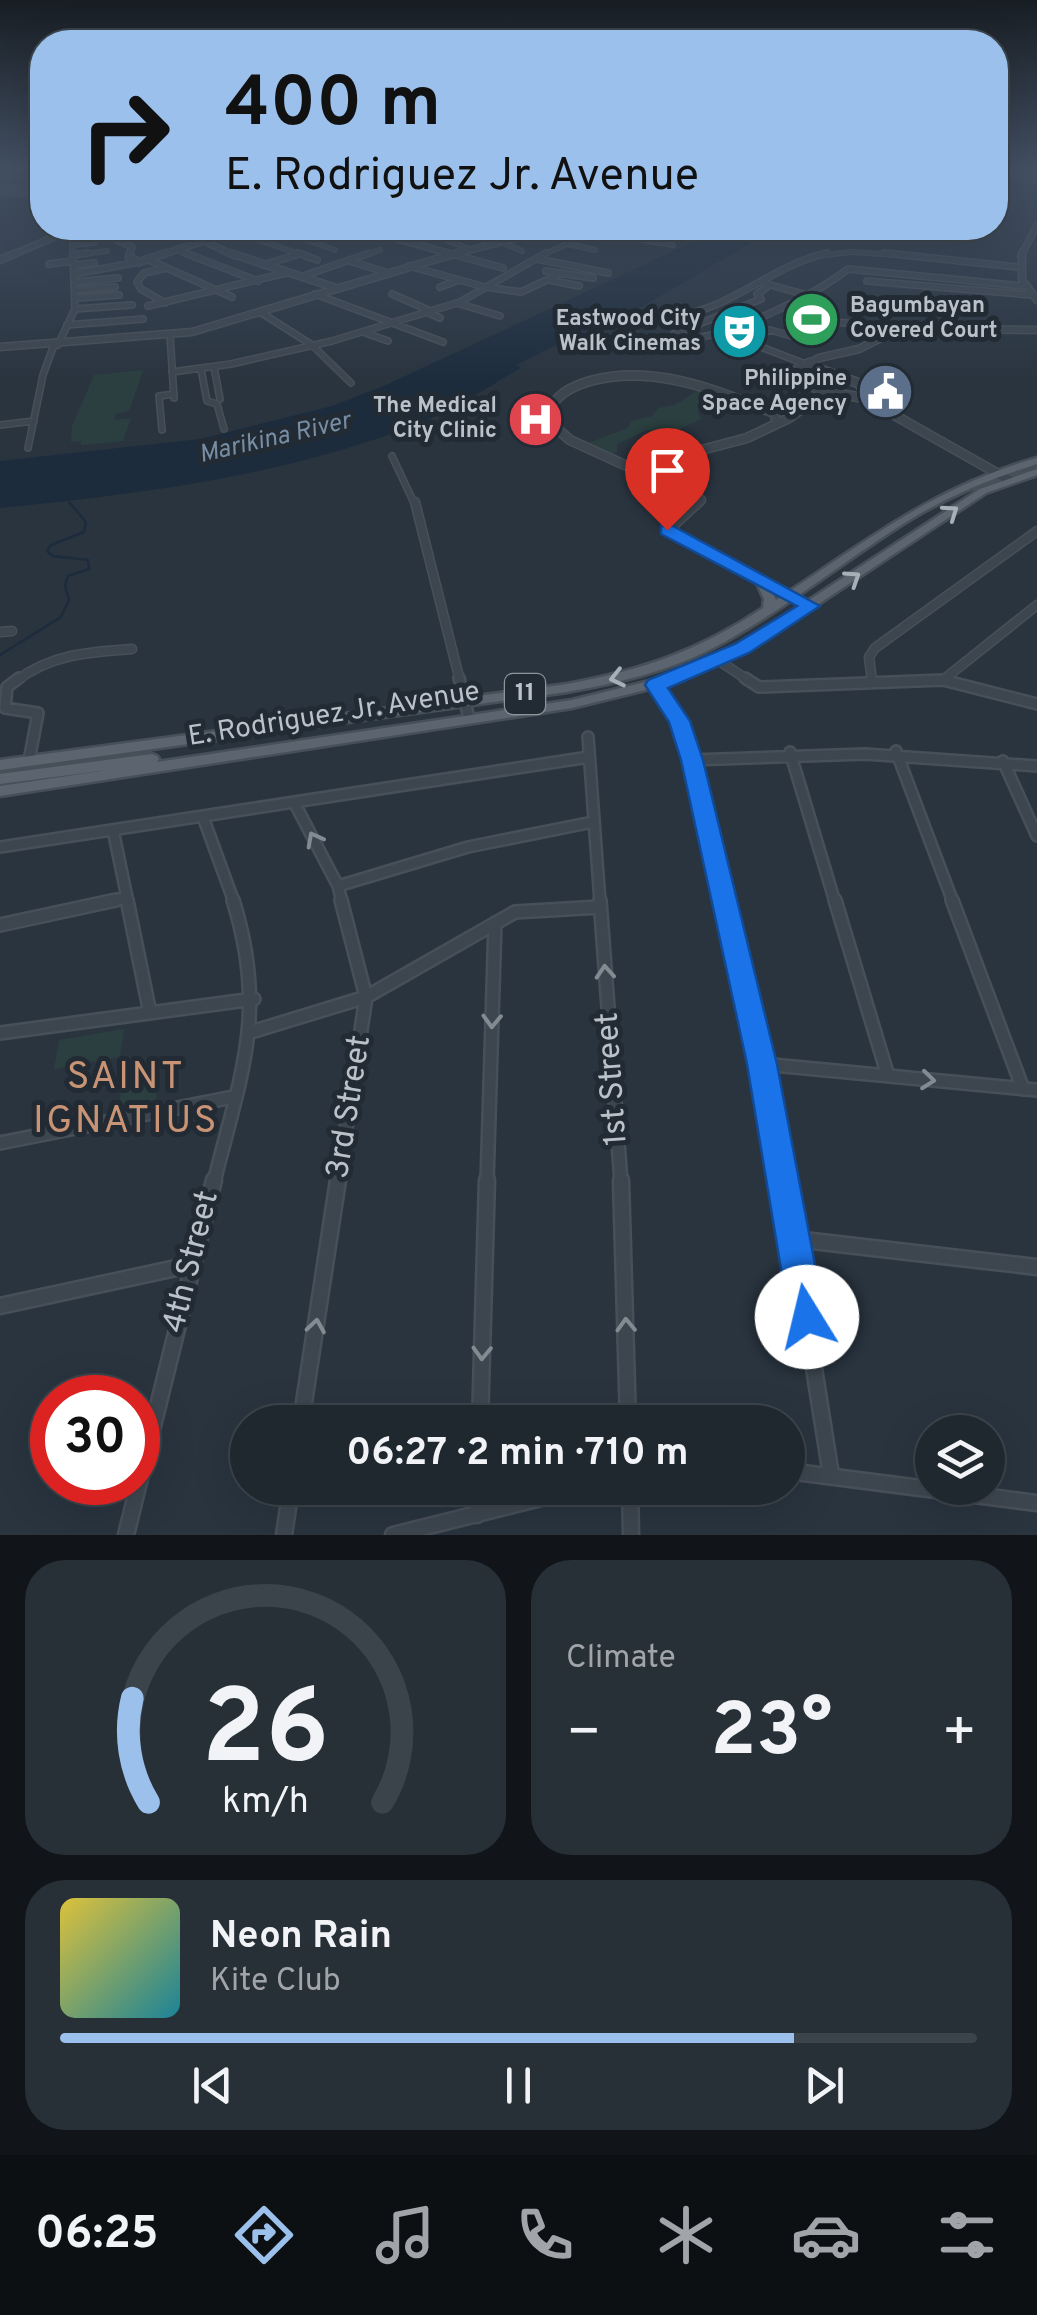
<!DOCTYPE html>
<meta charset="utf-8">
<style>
body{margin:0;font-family:Overpass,sans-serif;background:#272f37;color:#f1f3f6;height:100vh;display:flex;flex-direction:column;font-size:38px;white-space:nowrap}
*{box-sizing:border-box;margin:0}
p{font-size:32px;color:#a1a5aa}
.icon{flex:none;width:55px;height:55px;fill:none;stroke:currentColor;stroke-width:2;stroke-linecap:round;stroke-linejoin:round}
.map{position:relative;height:1535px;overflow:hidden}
.side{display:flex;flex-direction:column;gap:25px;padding:25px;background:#11151a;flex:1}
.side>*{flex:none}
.top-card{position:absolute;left:30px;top:30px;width:978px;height:210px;border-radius:40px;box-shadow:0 10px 40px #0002,0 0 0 2px #3c444b;background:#9cc0ec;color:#111;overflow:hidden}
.buttons{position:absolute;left:915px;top:1415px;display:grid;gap:20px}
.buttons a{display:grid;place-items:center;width:90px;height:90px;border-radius:50%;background:#1f272f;box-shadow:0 10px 40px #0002,0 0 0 2px #3c444b;font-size:50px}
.speed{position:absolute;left:30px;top:1375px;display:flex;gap:20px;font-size:50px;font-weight:700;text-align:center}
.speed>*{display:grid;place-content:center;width:130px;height:130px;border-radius:50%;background:#1f272f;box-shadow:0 10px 40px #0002,0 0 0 2px #3c444b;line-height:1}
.speed .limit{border:15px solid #d22;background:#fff;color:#111}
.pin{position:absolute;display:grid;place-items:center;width:85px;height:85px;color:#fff;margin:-102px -42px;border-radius:50% 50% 50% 0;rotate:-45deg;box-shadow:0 0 10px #0007}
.pin .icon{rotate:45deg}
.me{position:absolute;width:110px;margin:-55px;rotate:351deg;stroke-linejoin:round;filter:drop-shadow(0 0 8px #0008)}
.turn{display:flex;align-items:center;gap:35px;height:210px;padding:0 30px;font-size:45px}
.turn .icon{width:130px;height:130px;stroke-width:2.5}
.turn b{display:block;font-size:70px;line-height:85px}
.big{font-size:75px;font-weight:700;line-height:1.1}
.side .tile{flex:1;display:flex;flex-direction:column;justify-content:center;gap:15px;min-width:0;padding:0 35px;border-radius:40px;background:#272f37}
.side .dial{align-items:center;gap:0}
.dial svg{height:260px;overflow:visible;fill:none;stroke:#3c444b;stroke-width:7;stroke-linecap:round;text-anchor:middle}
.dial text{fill:#f1f3f6;stroke:none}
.song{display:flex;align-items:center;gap:30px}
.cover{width:120px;height:120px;border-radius:15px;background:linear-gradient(135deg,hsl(50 70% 55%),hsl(190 70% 35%))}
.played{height:10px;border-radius:5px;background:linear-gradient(90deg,#9cc0ec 80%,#3c444b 80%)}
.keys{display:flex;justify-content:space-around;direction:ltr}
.heat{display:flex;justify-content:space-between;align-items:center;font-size:55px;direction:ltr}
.side .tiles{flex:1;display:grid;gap:25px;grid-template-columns:1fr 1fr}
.tile:last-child{grid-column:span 2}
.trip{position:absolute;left:230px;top:1405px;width:575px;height:100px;border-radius:50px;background:#1f272f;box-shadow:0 10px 40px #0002,0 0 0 2px #3c444b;font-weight:700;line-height:100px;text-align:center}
.tab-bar{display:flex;height:160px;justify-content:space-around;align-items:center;background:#0c1013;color:#a1a5aa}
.tab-bar .icon{width:70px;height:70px}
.tab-bar .active{color:#9cc0ec}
.tab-bar b{font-size:45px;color:#f1f3f6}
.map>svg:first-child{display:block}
.green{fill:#2b3f40}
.water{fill:#1d2c3c}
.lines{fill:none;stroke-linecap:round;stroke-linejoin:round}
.stream{stroke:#1d2c3c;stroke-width:2.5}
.ferry{stroke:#778da4;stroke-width:2.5;stroke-dasharray:5 4;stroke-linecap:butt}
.minor-far5-casing{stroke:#474f58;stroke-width:6}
.minor-far4-casing{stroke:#474f58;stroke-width:8}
.minor-far3-casing{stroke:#474f58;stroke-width:11}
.minor-far2-casing{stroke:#474f58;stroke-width:14}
.minor-far1-casing{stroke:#474f58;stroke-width:16}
.minor-casing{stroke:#474f58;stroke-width:19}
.tertiary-far3-casing{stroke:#474f58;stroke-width:8}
.tertiary-far2-casing{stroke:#474f58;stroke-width:9}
.tertiary-far1-casing{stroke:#474f58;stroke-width:11}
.tertiary-casing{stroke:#474f58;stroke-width:12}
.primary-casing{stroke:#474f58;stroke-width:5}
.minor-far5{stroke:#3d464f;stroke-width:4}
.minor-far4{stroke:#3d464f;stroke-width:5}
.minor-far3{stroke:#3d464f;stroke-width:8}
.minor-far2{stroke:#3d464f;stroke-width:9}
.minor-far1{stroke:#3d464f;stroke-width:11}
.minor{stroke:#3d464f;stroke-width:14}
.tertiary-far3{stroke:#3d464f;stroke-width:5}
.tertiary-far2{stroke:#3d464f;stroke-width:6}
.tertiary-far1{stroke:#3d464f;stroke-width:8}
.tertiary{stroke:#3d464f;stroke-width:9}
.primary{fill:#5c656f;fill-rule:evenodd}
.rail-casing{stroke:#606a75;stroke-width:4}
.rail{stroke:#222b34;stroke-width:2.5;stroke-dasharray:5;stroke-linecap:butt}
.oneway{stroke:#a7afb7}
.oneway2{stroke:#828a92}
.route{fill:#1a73e8;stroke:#114b97;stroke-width:2.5}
.labels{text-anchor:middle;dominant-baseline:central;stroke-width:10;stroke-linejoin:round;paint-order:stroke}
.far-poi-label{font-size:22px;font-weight:bold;fill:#bac1c9;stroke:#222b34;text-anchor:end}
.far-water-label{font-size:25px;font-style:italic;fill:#778da4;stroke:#222b34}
.shield{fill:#222b34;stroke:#8c949c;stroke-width:2.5}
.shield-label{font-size:25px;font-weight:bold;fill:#bac1c9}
.street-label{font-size:28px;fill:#bac1c9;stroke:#222b34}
.near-street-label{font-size:32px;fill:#bac1c9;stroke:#222b34}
.near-quarter-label{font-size:38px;letter-spacing:2.5px;fill:#c99475;stroke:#222b34}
</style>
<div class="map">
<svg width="1037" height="1535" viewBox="0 0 1037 1535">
<rect width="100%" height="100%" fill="#29343f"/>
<path class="green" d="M 143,370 L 129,411 L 115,414 L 115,420 L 131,418 L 123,441 L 81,445 L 81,441 L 71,442 L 72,426 L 94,375 Z
M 700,389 L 738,401 C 724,408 713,403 697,411 L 701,419 L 670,434 L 647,430 L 617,444 L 617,452 L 612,454 L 588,443 L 627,428 L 631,421 L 652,416 L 658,408 L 675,405 Z
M 124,1029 L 120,1057 L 54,1069 L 59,1040 Z
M 161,1062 L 156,1100 L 119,1105 L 125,1066 Z"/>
<path class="water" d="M 723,228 L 777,228 L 614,323 L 605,321 L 516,365 L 521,368 C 489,386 455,410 420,423 C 286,476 142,494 0,508 L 0,461 L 200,439 L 332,406 L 386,385 Z"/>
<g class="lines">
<path class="stream" d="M 0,655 L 61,617 L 69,600 L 65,586 L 68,576 L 89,569 L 88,560 L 53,556 L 47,551 L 51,545 L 84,532 L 86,522 L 69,502"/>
<path class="ferry" d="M 745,228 L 762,236"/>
<defs>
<path id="minor-far5" d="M 1037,168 L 1032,171 L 1037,174
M 19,170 L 42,172
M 0,178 L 42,180
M 0,187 L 42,188
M 0,193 L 42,196
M 150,228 L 204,241 L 234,232
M 225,228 L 305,256
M 273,228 L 335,250
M 408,228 L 415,228
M 490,228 L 524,237
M 514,228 L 534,234
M 572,228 L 673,245
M 620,228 L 657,237
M 539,232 L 556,237
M 466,233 L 496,245
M 654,238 L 676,229
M 443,239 L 472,250
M 72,240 L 73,256
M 503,243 L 522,251
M 568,244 L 595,250
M 72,245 L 94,243
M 177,250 L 192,256
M 452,254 L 458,256
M 73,255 L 107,251
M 363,256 L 380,250
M 540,256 L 574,241
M 816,256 L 851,252 L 916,256"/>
<path id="minor-far4" d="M 185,253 L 258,281
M 298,253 L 317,260
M 884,253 L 1018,267
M 452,254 L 503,268
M 73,255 L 88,253
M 537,259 L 608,273
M 149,260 L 232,297
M 350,261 L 385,272
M 49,264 L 73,261
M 74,265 L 94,263
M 263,265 L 296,255
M 409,266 L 485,287 L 521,292 L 562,273
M 546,271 L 593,278
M 74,274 L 139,262
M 306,275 L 370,253
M 549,280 L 579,286
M 867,281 L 1032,295
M 75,282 L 118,278
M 763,283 L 807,295
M 440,287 L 459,280
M 75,290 L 115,287
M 315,294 L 443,342
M 392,294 L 428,310
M 76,298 L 119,295
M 165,303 L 141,289 L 137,282 L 144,273 L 167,268
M 457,303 L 500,316
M 148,306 L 286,273
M 75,309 L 132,305
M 424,311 L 440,318
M 260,312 L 312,345 L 351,383
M 670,317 C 730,311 770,266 827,253
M 67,325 L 143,319
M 363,332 L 388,341
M 674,334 C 681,336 690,339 697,338 C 739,331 815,295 848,269 L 1023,286
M 674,334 L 761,299 L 757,294 L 766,288
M 170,335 L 174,398
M 58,345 L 75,309 L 73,253
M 808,365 L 748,342 L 770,330 L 802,339 L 835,322 L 898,328
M 214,367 L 220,399
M 201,369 L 207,401 L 217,404 L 224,429
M 172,372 L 231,364 L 332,341 L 460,302 L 546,253
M 0,425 L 34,421
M 162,430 L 159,396 L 174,394
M 28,448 L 43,375 L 54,345
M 392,456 L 415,505"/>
<path id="minor-far3" d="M 415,502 L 460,681
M 0,632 L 12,631
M 718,660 L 749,681
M 943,680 L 1037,605
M 16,681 C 51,654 89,652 132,649
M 872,681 L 869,657 L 875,648 L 1037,531
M 929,681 L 945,681"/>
<path id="minor-far2" d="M 19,678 L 7,687 L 5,708 L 38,713 L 29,761
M 459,678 L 469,718
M 745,678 L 759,687 L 943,680 L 1037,704
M 656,685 C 698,749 708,828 725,902
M 588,737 L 600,902
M 896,751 L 953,902
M 790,752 L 835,902
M 692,760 L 865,754 L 1037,766
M 1003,761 L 1037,836
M 295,804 L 338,886 L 342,902
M 203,817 L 234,902
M 113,830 L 128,902
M 0,847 L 589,757
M 338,886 L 468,847 L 593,822
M 105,902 L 125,898"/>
<path id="minor-far1" d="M 127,900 L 150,1013
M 600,900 L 621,1182
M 724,900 L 784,1182
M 835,900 L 888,1076
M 952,900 L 1023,1089
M 0,925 L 116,900
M 251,1032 L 366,997 L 515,912 L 600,907
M 0,1033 L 254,999
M 762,1064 L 1037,1090
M 0,1143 L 233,1097
M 214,1182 C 241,1074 268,1012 233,900
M 338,1182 L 366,997 L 341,900
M 487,1182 L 495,923"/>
<path id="minor" d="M 621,1180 L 628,1422
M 784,1180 L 831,1475
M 795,1239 L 1037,1267
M 0,1306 L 190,1265
M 301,1422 L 338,1180
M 480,1422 L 487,1180
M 788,1471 L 1037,1503
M 630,1488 L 631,1535
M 477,1515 L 478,1488
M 126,1535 L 214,1180
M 284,1535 L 291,1488
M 393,1535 L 581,1488"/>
<path id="tertiary-far3" d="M 995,170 L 1037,179
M 93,228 L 132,247 L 129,256
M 358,228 L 448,253
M 10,256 L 75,228
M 158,256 L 204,241 L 235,256
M 447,256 L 554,228
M 1021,256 L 1037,225"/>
<path id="tertiary-far2" d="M 130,253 L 129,257 L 139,262 L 166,253
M 230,253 L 336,288
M 1022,253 L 1022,280 L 1037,300
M 0,260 L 16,253
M 903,329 L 1037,330
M 0,347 L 192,332 L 457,253
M 804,366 L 819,358 L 859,349 L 899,329"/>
<path id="tertiary-far1" d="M 808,365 L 858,383 L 867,394
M 787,375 L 809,363
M 787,375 L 822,391
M 658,480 L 690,453 L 747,438 L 789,418 L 820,396 L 834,393 L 864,398 L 1009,480
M 696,505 L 701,500 L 570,440 L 554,426 L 548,414 C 555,395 570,387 590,381 C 654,364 715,390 774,413 L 777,422"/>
<path id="tertiary" d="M 698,502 L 667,531 L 811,606"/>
<path id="primary" d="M 22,167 L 34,167 L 0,174 L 0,172 Z
M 1037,458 L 1037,464 C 993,478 951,495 911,519 C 844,560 783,612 713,648 C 667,672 617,683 567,692 L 0,770 L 0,760 L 567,684 C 643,670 698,651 763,608 L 764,599 L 756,581 L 757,579 L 765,579 L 776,600 C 864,543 933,487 1037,458 Z
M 1037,469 L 1037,475 L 986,493 L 746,652 L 678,682 L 572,708 L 0,796 L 0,786 L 108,770 L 0,784 L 0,774 L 152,754 L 157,756 L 159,759 L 157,762 L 572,700 L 670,676 L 738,646 L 980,489 Z"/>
</defs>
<use href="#minor-far5" class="minor-far5-casing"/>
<use href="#minor-far4" class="minor-far4-casing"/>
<use href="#minor-far3" class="minor-far3-casing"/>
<use href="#minor-far2" class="minor-far2-casing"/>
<use href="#minor-far1" class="minor-far1-casing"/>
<use href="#minor" class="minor-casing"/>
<use href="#tertiary-far3" class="tertiary-far3-casing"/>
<use href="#tertiary-far2" class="tertiary-far2-casing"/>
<use href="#tertiary-far1" class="tertiary-far1-casing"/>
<use href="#tertiary" class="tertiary-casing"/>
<use href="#primary" class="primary-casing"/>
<use href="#minor-far5" class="minor-far5"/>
<use href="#minor-far4" class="minor-far4"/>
<use href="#minor-far3" class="minor-far3"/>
<use href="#minor-far2" class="minor-far2"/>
<use href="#minor-far1" class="minor-far1"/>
<use href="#minor" class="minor"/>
<use href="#tertiary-far3" class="tertiary-far3"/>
<use href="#tertiary-far2" class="tertiary-far2"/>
<use href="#tertiary-far1" class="tertiary-far1"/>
<use href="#tertiary" class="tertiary"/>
<use href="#primary" class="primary"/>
<defs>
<path id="rail" d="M 0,173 L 25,167"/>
</defs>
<use href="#rail" class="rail-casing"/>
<use href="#rail" class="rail"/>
</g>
<defs><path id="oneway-chevron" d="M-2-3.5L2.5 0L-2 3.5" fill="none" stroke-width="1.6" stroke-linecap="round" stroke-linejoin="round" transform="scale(2.5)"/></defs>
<g class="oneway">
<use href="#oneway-chevron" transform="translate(951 512) rotate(-35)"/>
<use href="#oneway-chevron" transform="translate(853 578) rotate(-33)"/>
<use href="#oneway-chevron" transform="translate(617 678) rotate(167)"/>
</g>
<g class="oneway2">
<use href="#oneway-chevron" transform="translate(314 839) rotate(-118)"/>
<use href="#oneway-chevron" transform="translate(605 972) rotate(-94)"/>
<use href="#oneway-chevron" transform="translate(492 1021) rotate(92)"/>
<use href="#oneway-chevron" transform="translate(928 1080) rotate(6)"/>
<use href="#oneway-chevron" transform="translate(626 1325) rotate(-92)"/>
<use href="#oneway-chevron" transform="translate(316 1326) rotate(-81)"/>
<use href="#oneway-chevron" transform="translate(482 1353) rotate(92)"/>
</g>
<linearGradient id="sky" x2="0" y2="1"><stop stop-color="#171d23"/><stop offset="0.44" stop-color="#435063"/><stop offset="1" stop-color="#435063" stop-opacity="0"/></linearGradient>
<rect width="1037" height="382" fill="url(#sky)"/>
<path class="route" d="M 661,526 L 673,526 L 820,606 L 749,653 L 668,688 L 690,721 L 703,760 L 777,1064 L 825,1317 L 820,1330 L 807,1335 L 794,1330 L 789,1317 L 747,1064 L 681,760 L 669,722 L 645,685 L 648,680 L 735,644 L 797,606 L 661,534 Z"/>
<defs>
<symbol id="stadium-disc" viewBox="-11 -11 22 22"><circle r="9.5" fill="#2e9e5b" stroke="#222b34"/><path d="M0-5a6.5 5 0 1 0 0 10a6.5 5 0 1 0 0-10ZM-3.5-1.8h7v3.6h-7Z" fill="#fff"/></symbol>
<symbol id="theatre-disc" viewBox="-11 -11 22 22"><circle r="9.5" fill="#0f9aa8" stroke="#222b34"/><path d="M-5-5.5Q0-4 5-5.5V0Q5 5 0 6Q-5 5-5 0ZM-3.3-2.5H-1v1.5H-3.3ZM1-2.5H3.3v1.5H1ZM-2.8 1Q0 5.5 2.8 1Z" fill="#fff"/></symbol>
<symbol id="civic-disc" viewBox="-11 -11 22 22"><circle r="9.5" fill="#5c6f8a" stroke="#222b34"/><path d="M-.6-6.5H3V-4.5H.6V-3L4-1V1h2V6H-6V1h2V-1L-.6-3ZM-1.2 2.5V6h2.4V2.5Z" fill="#fff"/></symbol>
<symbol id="hospital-disc" viewBox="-11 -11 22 22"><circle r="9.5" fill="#e0444e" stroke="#222b34"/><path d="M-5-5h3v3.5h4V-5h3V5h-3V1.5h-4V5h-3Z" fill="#fff"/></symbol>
</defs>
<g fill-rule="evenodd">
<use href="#stadium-disc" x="780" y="288" width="63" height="63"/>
<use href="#theatre-disc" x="708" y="300" width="63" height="63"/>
<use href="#civic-disc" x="854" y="360" width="63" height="63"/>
<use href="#hospital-disc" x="504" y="388" width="63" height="63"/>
</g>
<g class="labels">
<g class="far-poi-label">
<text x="850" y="306" text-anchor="start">Bagumbayan<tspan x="850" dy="25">Covered Court</tspan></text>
<text x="701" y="319">Eastwood City<tspan x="701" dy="25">Walk Cinemas</tspan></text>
<text x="847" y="379">Philippine<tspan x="847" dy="25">Space Agency</tspan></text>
<text x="497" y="406">The Medical<tspan x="497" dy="25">City Clinic</tspan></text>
</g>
<g class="far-water-label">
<text transform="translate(275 439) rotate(-13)">Marikina River</text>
</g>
<rect class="shield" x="505" y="674" width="40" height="40" rx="8"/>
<g class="shield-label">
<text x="525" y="694">11</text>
</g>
<g class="street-label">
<text transform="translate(334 715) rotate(-9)">E. Rodriguez Jr. Avenue</text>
</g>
<g class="near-street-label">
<text transform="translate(613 1079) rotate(-94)">1st Street</text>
<text transform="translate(350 1107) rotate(-81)">3rd Street</text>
<text transform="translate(192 1262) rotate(-76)">4th Street</text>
</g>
<g class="near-quarter-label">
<text x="126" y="1078">SAINT<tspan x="126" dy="44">IGNATIUS</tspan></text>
</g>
</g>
</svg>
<div class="buttons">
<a><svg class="icon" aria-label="layers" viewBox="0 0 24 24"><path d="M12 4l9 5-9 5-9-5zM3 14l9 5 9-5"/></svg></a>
</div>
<div class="speed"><div class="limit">30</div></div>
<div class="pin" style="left:667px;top:530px;background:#d93025"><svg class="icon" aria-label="arrive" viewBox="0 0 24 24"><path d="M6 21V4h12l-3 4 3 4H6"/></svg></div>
<svg class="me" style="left:807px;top:1317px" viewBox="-20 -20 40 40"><circle r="19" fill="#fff"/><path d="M0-13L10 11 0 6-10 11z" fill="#1a73e8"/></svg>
<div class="trip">06:27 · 2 min · 710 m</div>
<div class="top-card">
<div class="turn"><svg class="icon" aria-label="right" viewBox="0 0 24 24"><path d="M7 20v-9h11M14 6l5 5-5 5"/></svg><div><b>400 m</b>E. Rodriguez Jr. Avenue</div></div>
</div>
</div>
<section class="side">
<div class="tiles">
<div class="tile dial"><svg viewBox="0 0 100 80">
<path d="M14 69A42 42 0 1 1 86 69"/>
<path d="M14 69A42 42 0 0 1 9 37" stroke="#9cc0ec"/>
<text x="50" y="56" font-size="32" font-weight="700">26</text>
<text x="50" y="72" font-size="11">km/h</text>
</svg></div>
<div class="tile"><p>Climate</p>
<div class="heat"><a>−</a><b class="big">23°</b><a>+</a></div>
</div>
<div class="tile">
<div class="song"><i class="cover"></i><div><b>Neon Rain</b><p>Kite Club</p></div></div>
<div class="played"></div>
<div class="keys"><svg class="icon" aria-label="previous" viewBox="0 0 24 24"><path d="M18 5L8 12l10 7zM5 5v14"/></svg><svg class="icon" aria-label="pause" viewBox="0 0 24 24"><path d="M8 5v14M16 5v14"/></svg><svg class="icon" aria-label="next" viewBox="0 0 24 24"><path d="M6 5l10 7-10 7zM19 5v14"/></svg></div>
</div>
</div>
</section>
<nav class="tab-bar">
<b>06:25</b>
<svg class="icon active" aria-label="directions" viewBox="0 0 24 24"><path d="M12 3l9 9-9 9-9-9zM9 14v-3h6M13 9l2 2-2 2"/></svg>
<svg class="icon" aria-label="music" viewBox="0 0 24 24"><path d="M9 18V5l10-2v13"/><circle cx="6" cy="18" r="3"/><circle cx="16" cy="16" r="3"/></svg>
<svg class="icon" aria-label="phone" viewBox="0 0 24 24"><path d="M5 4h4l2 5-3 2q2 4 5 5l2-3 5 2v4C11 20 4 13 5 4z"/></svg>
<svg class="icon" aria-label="climate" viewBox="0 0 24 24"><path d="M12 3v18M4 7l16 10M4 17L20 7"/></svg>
<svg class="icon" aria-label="car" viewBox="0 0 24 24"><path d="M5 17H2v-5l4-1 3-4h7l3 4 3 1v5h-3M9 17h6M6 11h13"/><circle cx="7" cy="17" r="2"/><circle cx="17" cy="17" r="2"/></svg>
<svg class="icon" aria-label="filters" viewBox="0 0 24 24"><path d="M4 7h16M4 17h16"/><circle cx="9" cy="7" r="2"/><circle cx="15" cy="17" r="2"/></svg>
</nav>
